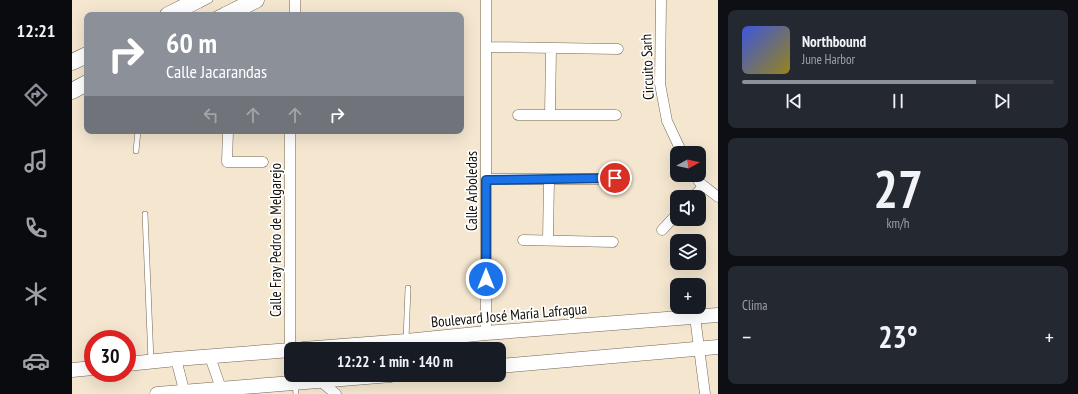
<!DOCTYPE html>
<html lang="es">
<meta charset="utf-8">
<style>
body{margin:0;font-family:"PT Sans Narrow",sans-serif;background:#242831;color:#f1f3f6;height:100vh;display:flex;flex-direction:column;font-size:15px;white-space:nowrap}
*{box-sizing:border-box;margin:0}
p{font-size:13px;color:#9ea1a6}
.icon{flex:none;width:22px;height:22px;fill:none;stroke:currentColor;stroke-width:2;stroke-linecap:round;stroke-linejoin:round}
.map{position:relative;flex:1;overflow:hidden}
.drawer{display:flex;flex-direction:column;gap:10px;padding:10px;background:#0d0f14;width:360px}
.drawer>*{flex:none}
.banner{position:absolute;left:12px;top:12px;width:380px;height:122px;border-radius:8px;box-shadow:0 4px 16px #0002;background:#8c9099;color:#fff;overflow:hidden}
.needle{width:26px;rotate:82deg}
.buttons{position:absolute;left:598px;top:146px;display:grid;gap:8px}
.buttons a{display:grid;place-items:center;width:36px;height:36px;border-radius:8px;background:#171b24;box-shadow:0 4px 16px #0002;font-size:20px}
.speed{position:absolute;left:12px;top:330px;display:flex;gap:8px;font-size:20px;font-weight:700;text-align:center}
.speed>*{display:grid;place-content:center;width:52px;height:52px;border-radius:50%;background:#171b24;box-shadow:0 4px 16px #0002;line-height:1}
.speed .limit{border:6px solid #d22;background:#fff;color:#111}
.pin{position:absolute;display:grid;place-items:center;width:34px;height:34px;color:#fff;margin:-17px;border:2px solid #fff;border-radius:50%;box-shadow:0 1px 4px #0007}
.me{position:absolute;width:44px;margin:-22px;rotate:0deg;stroke-linejoin:round;filter:drop-shadow(0 0 3px #0008)}
.turn{display:flex;align-items:center;gap:14px;height:84px;padding:0 16px;font-size:18px}
.turn .icon{width:52px;height:52px;stroke-width:2.5}
.turn b{display:block;font-size:28px;line-height:34px}
.lanes{display:flex;align-items:center;height:38px;padding:0 16px;background:#0003;justify-content:center;gap:20px;direction:ltr}
.lanes .off{opacity:.35}
.big{font-size:30px;font-weight:600;line-height:1.1}
.drawer .tile{flex:1;display:flex;flex-direction:column;justify-content:center;gap:6px;min-width:0;padding:0 14px;border-radius:8px;background:#242831}
.drawer .dial{align-items:center;gap:0}
.dial b{font-size:52px;line-height:1}
.song{display:flex;align-items:center;gap:12px}
.cover{width:48px;height:48px;border-radius:6px;background:linear-gradient(135deg,hsl(230 70% 55%),hsl(50 70% 35%))}
.played{height:4px;border-radius:2px;background:linear-gradient(90deg,#8c9099 75%,#363941 75%)}
.keys{display:flex;justify-content:space-around;direction:ltr}
.heat{display:flex;justify-content:space-between;align-items:center;font-size:22px;direction:ltr}
.trip{position:absolute;left:212px;top:342px;width:222px;height:40px;border-radius:8px;background:#171b24;box-shadow:0 4px 16px #0002;font-weight:600;line-height:40px;text-align:center}
main{display:flex;flex:1;min-height:0}
.tab-bar{display:flex;flex-direction:column;width:72px;justify-content:space-around;align-items:center;background:#090b0e;color:#9ea1a6}
.tab-bar .icon{width:28px;height:28px}
.tab-bar .active{color:#8c9099}
.tab-bar b{font-size:18px;color:#f1f3f6}
.map>svg:first-child{display:block}
.lines{fill:none;stroke-linecap:round;stroke-linejoin:round}
.service-casing{stroke:#736753;stroke-width:6}
.minor-casing{stroke:#736753;stroke-width:11}
.secondary-casing{stroke:#736753;stroke-width:15}
.primary-casing{stroke:#736753;stroke-width:17}
.service{stroke:#fff;stroke-width:5}
.minor{stroke:#fff;stroke-width:10}
.secondary{stroke:#fff;stroke-width:14}
.primary{stroke:#fff;stroke-width:16}
.route-casing{stroke:#114b97;stroke-width:10}
.route{stroke:#1a73e8;stroke-width:7}
.labels{text-anchor:middle;dominant-baseline:central;stroke-width:3.5;stroke-linejoin:round;paint-order:stroke}
.street-label{font-size:15px;fill:#130f07;stroke:#fff}
</style>
<main>
<nav class="tab-bar">
<b>12:21</b>
<svg class="icon active" aria-label="directions" viewBox="0 0 24 24"><path d="M12 3l9 9-9 9-9-9zM9 14v-3h6M13 9l2 2-2 2"/></svg>
<svg class="icon" aria-label="music" viewBox="0 0 24 24"><path d="M9 18V5l10-2v13"/><circle cx="6" cy="18" r="3"/><circle cx="16" cy="16" r="3"/></svg>
<svg class="icon" aria-label="phone" viewBox="0 0 24 24"><path d="M5 4h4l2 5-3 2q2 4 5 5l2-3 5 2v4C11 20 4 13 5 4z"/></svg>
<svg class="icon" aria-label="climate" viewBox="0 0 24 24"><path d="M12 3v18M4 7l16 10M4 17L20 7"/></svg>
<svg class="icon" aria-label="car" viewBox="0 0 24 24"><path d="M5 17H2v-5l4-1 3-4h7l3 4 3 1v5h-3M9 17h6M6 11h13"/><circle cx="7" cy="17" r="2"/><circle cx="17" cy="17" r="2"/></svg>
</nav>
<div class="map">
<svg width="646" height="394" viewBox="0 0 646 394">
<rect width="100%" height="100%" fill="#f4e6cf"/>
<g class="lines">
<defs>
<path id="service" d="M 128,5 L 138,0
M 142,15 L 152,10
M 64,151 L 66,131
M 73,214 L 79,361
M 334,339 L 336,288
M 223,384 L 224,394"/>
<path id="minor" d="M 414,0 L 414,333
M 589,0 L 588,84 L 595,121 L 610,153
M 223,15 L 223,0
M 414,47 L 546,49
M 446,115 L 544,115
M 478,115 L 479,48
M 156,131 L 155,162 L 191,162
M 623,175 L 628,183 L 646,197
M 414,179 L 543,179
M 621,197 L 632,186
M 590,230 L 605,214
M 451,240 L 541,242
M 476,240 L 477,179
M 623,317 L 633,394
M 218,350 L 218,131
M 138,357 L 151,394
M 104,359 L 113,394
M 248,381 L 264,394"/>
<path id="secondary" d="M 231,349 L 334,341 L 414,333 L 646,315
M 55,364 L 104,359 L 219,350
M 427,366 L 646,347
M 0,370 L 21,368
M 85,394 L 319,375"/>
<path id="primary" d="M 96,15 L 126,0
M 154,15 L 184,0
M 0,62 L 15,55
M 0,91 L 15,83"/>
</defs>
<use href="#service" class="service-casing"/>
<use href="#minor" class="minor-casing"/>
<use href="#secondary" class="secondary-casing"/>
<use href="#primary" class="primary-casing"/>
<use href="#service" class="service"/>
<use href="#minor" class="minor"/>
<use href="#secondary" class="secondary"/>
<use href="#primary" class="primary"/>
</g>
<g class="lines">
<defs>
<path id="route" d="M 414,279 L 414,180 L 543,178"/>
</defs>
<use href="#route" class="route-casing"/>
<use href="#route" class="route"/>
</g>
<g class="labels">
<g class="street-label">
<text transform="translate(575 67) rotate(-92)">Circuito Sarh</text>
<text transform="translate(399 191) rotate(-90)">Calle Arboledas</text>
<text transform="translate(203 240) rotate(-90)">Calle Fray Pedro de Melgarejo</text>
<text transform="translate(437 315) rotate(-5)">Boulevard José María Lafragua</text>
</g>
</g>
</svg>
<div class="buttons">
<a><svg class="needle" viewBox="-14 -14 28 28"><path d="M0-13l5 13h-10z" fill="#e53935"/><path d="M0 13l5-13h-10z" fill="#9ea1a6"/></svg></a>
<a><svg class="icon" aria-label="sound" viewBox="0 0 24 24"><path d="M4 9h4l5-4v14l-5-4H4zM17 9q2 3 0 6"/></svg></a>
<a><svg class="icon" aria-label="layers" viewBox="0 0 24 24"><path d="M12 4l9 5-9 5-9-5zM3 14l9 5 9-5"/></svg></a>
<a>+</a>
</div>
<div class="speed"><div class="limit">30</div></div>
<div class="pin" style="left:543px;top:178px;background:#d93025"><svg class="icon" aria-label="arrive" viewBox="0 0 24 24"><path d="M6 21V4h12l-3 4 3 4H6"/></svg></div>
<svg class="me" style="left:414px;top:279px" viewBox="-20 -20 40 40"><circle r="17" fill="#1a73e8" stroke="#fff" stroke-width="3"/><path d="M0-11L8 9 0 5-8 9z" fill="#fff"/></svg>
<div class="trip">12:22 · 1 min · 140 m</div>
<div class="banner">
<div class="turn"><svg class="icon" aria-label="right" viewBox="0 0 24 24"><path d="M7 20v-9h11M14 6l5 5-5 5"/></svg><div><b>60 m</b>Calle Jacarandas</div></div>
<div class="lanes"><svg class="icon off" aria-label="left" viewBox="0 0 24 24"><path d="M17 20v-9H6M10 6l-5 5 5 5"/></svg><svg class="icon off" aria-label="ahead" viewBox="0 0 24 24"><path d="M12 20V5M6 11l6-6 6 6"/></svg><svg class="icon off" aria-label="ahead" viewBox="0 0 24 24"><path d="M12 20V5M6 11l6-6 6 6"/></svg><svg class="icon" aria-label="right" viewBox="0 0 24 24"><path d="M7 20v-9h11M14 6l5 5-5 5"/></svg></div>
</div>
</div>
<section class="drawer">
<div class="tile">
<div class="song"><i class="cover"></i><div><b>Northbound</b><p>June Harbor</p></div></div>
<div class="played"></div>
<div class="keys"><svg class="icon" aria-label="previous" viewBox="0 0 24 24"><path d="M18 5L8 12l10 7zM5 5v14"/></svg><svg class="icon" aria-label="pause" viewBox="0 0 24 24"><path d="M8 5v14M16 5v14"/></svg><svg class="icon" aria-label="next" viewBox="0 0 24 24"><path d="M6 5l10 7-10 7zM19 5v14"/></svg></div>
</div>
<div class="tile dial"><b>27</b><p>km/h</p></div>
<div class="tile"><p>Clima</p>
<div class="heat"><a>−</a><b class="big">23°</b><a>+</a></div>
</div>
</section>
</main>
